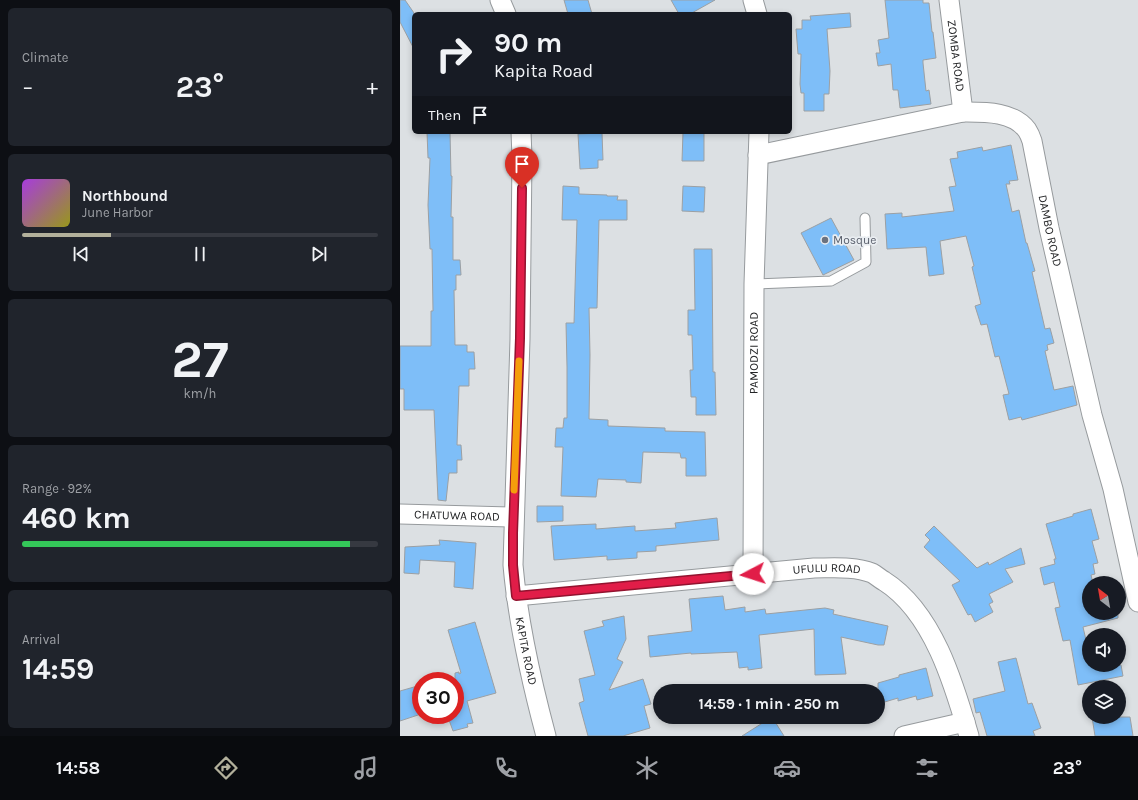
<!DOCTYPE html>
<meta charset="utf-8">
<style>
body{margin:0;font-family:Karla,sans-serif;background:#20242c;color:#f1f3f6;height:100vh;display:flex;flex-direction:column;font-size:15px;white-space:nowrap}
*{box-sizing:border-box;margin:0}
p{font-size:13px;color:#9ea1a6}
.icon{flex:none;width:22px;height:22px;fill:none;stroke:currentColor;stroke-width:2;stroke-linecap:round;stroke-linejoin:round}
.map{position:relative;flex:1;overflow:hidden}
.drawer{display:flex;flex-direction:column;gap:8px;padding:8px;background:#0d0f14;width:400px}
.drawer>*{flex:none}
.hud{position:absolute;left:12px;top:12px;width:380px;height:122px;border-radius:6px;box-shadow:0 2px 6px #0003;background:#171b24;color:#f1f3f6;overflow:hidden}
.needle{width:26px;rotate:329deg}
.buttons{position:absolute;left:682px;top:576px;display:grid;gap:8px}
.buttons a{display:grid;place-items:center;width:44px;height:44px;border-radius:50%;background:#171b24;box-shadow:0 2px 6px #0003;font-size:20px}
.speed{position:absolute;left:12px;top:672px;display:flex;gap:8px;font-size:20px;font-weight:700;text-align:center}
.speed>*{display:grid;place-content:center;width:52px;height:52px;border-radius:50%;background:#171b24;box-shadow:0 2px 6px #0003;line-height:1}
.speed .limit{border:6px solid #d22;background:#fff;color:#111}
.pin{position:absolute;display:grid;place-items:center;width:34px;height:34px;color:#fff;margin:-41px -17px;border-radius:50% 50% 50% 0;rotate:-45deg;box-shadow:0 0 4px #0007}
.pin .icon{rotate:45deg}
.me{position:absolute;width:44px;margin:-22px;rotate:265deg;stroke-linejoin:round;filter:drop-shadow(0 0 3px #0008)}
.turn{display:flex;align-items:center;gap:14px;height:84px;padding:0 16px;font-size:18px}
.turn .icon{width:52px;height:52px;stroke-width:2.5}
.turn b{display:block;font-size:28px;line-height:34px}
.then{display:flex;align-items:center;height:38px;padding:0 16px;background:#0003;gap:8px;font-size:15px}
.big{font-size:30px;font-weight:700;line-height:1.1}
.drawer .widget{flex:1;display:flex;flex-direction:column;justify-content:center;gap:6px;min-width:0;padding:0 14px;border-radius:6px;background:#20242c}
.drawer .dial{align-items:center;gap:0}
.dial b{font-size:52px;line-height:1}
.song{display:flex;align-items:center;gap:12px}
.cover{width:48px;height:48px;border-radius:6px;background:linear-gradient(135deg,hsl(280 70% 55%),hsl(60 70% 35%))}
.played{height:4px;border-radius:2px;background:linear-gradient(90deg,#b2b09b 25%,#363941 25%)}
.keys{display:flex;justify-content:space-around;direction:ltr}
.heat{display:flex;justify-content:space-between;align-items:center;font-size:22px;direction:ltr}
.charge{height:6px;border-radius:3px;background:linear-gradient(90deg,#34c759 92%,#363941 0)}
.trip{position:absolute;left:253px;top:684px;width:232px;height:40px;border-radius:20px;background:#171b24;box-shadow:0 2px 6px #0003;font-weight:700;line-height:40px;text-align:center}
.tabs{display:flex;height:64px;justify-content:space-around;align-items:center;background:#090b0e;color:#9ea1a6}
.tabs .icon{width:28px;height:28px}
.tabs .on{color:#b2b09b}
.tabs b{font-size:18px;color:#f1f3f6}
main{display:flex;flex:1;min-height:0}
.map>svg:first-child{display:block}
.building{fill:#7ebef8;stroke:#9ca0a3}
.lines{fill:none;stroke-linecap:round;stroke-linejoin:round}
.lane-casing{stroke:#969a9d;stroke-width:11}
.street-casing{stroke:#969a9d;stroke-width:21}
.lane{stroke:#fff;stroke-width:9}
.street{stroke:#fff;stroke-width:19}
.route-casing{stroke:#92132f;stroke-width:10}
.route{stroke:#e11d48;stroke-width:7}
.slow{stroke:#f59e0b;stroke-width:7}
.worship-dot{fill:#6b7280;stroke:#e9edf1;stroke-width:1.5}
.labels{text-anchor:middle;dominant-baseline:central;stroke-width:3.5;stroke-linejoin:round;paint-order:stroke}
.street-label{font-size:12px;fill:#232426;stroke:#e9edf1}
.worship-label{font-size:12px;fill:#5b616d;stroke:#e9edf1;text-anchor:start}
</style>
<main>
<section class="drawer">
<div class="widget"><p>Climate</p>
<div class="heat"><a>−</a><b class="big">23°</b><a>+</a></div>
</div>
<div class="widget">
<div class="song"><i class="cover"></i><div><b>Northbound</b><p>June Harbor</p></div></div>
<div class="played"></div>
<div class="keys"><svg class="icon" aria-label="previous" viewBox="0 0 24 24"><path d="M18 5L8 12l10 7zM5 5v14"/></svg><svg class="icon" aria-label="pause" viewBox="0 0 24 24"><path d="M8 5v14M16 5v14"/></svg><svg class="icon" aria-label="next" viewBox="0 0 24 24"><path d="M6 5l10 7-10 7zM19 5v14"/></svg></div>
</div>
<div class="widget dial"><b>27</b><p>km/h</p></div>
<div class="widget"><p>Range · 92%</p><b class="big">460 km</b><div class="charge"></div></div>
<div class="widget"><p>Arrival</p><b class="big">14:59</b></div>
</section>
<div class="map">
<svg width="738" height="736" viewBox="0 0 738 736">
<rect width="100%" height="100%" fill="#dce0e3"/>
<path class="building" d="M 0,0 L 5,0 L 14,13 L 14,49 L 0,22 Z
M 164,0 L 188,0 L 192,14 L 168,14 Z
M 271,0 L 315,0 L 290,14 L 279,14 Z
M 485,0 L 523,0 L 523,3 L 529,3 L 532,32 L 533,32 L 536,58 L 523,60 L 523,63 L 526,91 L 529,90 L 531,104 L 500,108 L 498,90 L 493,90 L 491,64 L 478,66 L 476,53 L 480,53 L 478,40 L 489,38 Z
M 450,13 L 451,27 L 427,29 L 430,71 L 429,94 L 424,94 L 424,111 L 404,111 L 404,93 L 401,93 L 400,84 L 401,54 L 398,54 L 396,29 L 402,29 L 402,20 L 411,20 L 410,16 Z
M 27,132 L 50,132 L 51,176 L 52,176 L 51,217 L 53,217 L 53,260 L 60,260 L 61,275 L 56,275 L 56,290 L 54,290 L 55,345 L 67,345 L 67,352 L 74,352 L 75,369 L 69,369 L 69,386 L 59,386 L 57,445 L 61,445 L 62,460 L 57,460 L 57,473 L 49,473 L 46,501 L 38,500 L 34,410 L 4,410 L 4,389 L 0,389 L 0,346 L 31,346 L 31,311 L 33,311 L 32,249 L 30,249 L 28,205 L 30,158 L 28,158 Z
M 283,132 L 304,132 L 304,161 L 282,161 Z
M 202,133 L 203,160 L 198,160 L 198,168 L 180,169 L 178,134 Z
M 611,145 L 618,180 L 609,181 L 610,184 L 606,184 L 612,212 L 619,210 L 626,243 L 627,243 L 635,271 L 632,272 L 645,329 L 650,328 L 654,343 L 647,345 L 648,350 L 645,351 L 654,390 L 673,386 L 677,405 L 622,420 L 621,417 L 609,420 L 603,395 L 609,394 L 599,356 L 595,357 L 587,324 L 581,325 L 575,306 L 581,304 L 572,267 L 574,266 L 566,236 L 540,241 L 544,274 L 529,276 L 526,247 L 487,249 L 485,214 L 502,213 L 502,217 L 554,211 L 549,187 L 556,186 L 550,159 L 558,158 L 557,152 L 582,147 L 583,151 Z
M 163,186 L 179,187 L 179,194 L 207,195 L 207,196 L 218,196 L 217,200 L 227,200 L 227,220 L 199,220 L 197,308 L 189,308 L 190,355 L 189,419 L 208,420 L 208,426 L 265,428 L 265,431 L 305,432 L 306,476 L 286,476 L 286,458 L 281,458 L 280,453 L 243,452 L 241,483 L 226,482 L 226,480 L 198,479 L 196,497 L 161,496 L 163,447 L 155,447 L 156,428 L 163,428 L 164,418 L 167,418 L 167,367 L 166,323 L 174,323 L 177,220 L 162,220 Z
M 283,186 L 305,187 L 304,212 L 282,211 Z
M 431,218 L 454,260 L 423,275 L 401,233 Z
M 294,249 L 312,249 L 313,372 L 315,372 L 316,415 L 296,415 L 296,397 L 291,397 L 290,370 L 293,370 L 292,335 L 288,335 L 288,310 L 295,310 Z
M 137,506 L 163,506 L 163,521 L 137,522 Z
M 691,509 L 699,539 L 692,541 L 698,563 L 693,564 L 695,574 L 691,575 L 693,583 L 689,583 L 689,613 L 718,613 L 718,618 L 683,627 L 689,653 L 689,665 L 721,665 L 723,676 L 678,685 L 670,640 L 663,641 L 655,608 L 660,607 L 654,582 L 644,585 L 640,568 L 655,564 L 654,559 L 656,559 L 646,524 L 673,516 L 673,514 Z
M 317,518 L 319,540 L 256,546 L 256,551 L 237,552 L 237,558 L 207,560 L 207,556 L 154,560 L 151,526 L 196,524 L 196,529 L 235,526 L 235,531 L 276,528 L 275,523 Z
M 534,526 L 577,568 L 588,562 L 589,565 L 621,548 L 625,564 L 605,569 L 613,582 L 589,594 L 593,602 L 589,604 L 593,612 L 575,622 L 571,614 L 568,615 L 552,585 L 560,581 L 524,547 L 530,540 L 525,535 Z
M 39,540 L 76,543 L 73,589 L 54,587 L 55,562 L 20,560 L 19,574 L 4,573 L 5,547 L 40,545 Z
M 323,596 L 325,610 L 345,607 L 345,612 L 365,609 L 366,614 L 425,608 L 434,610 L 433,614 L 488,626 L 484,645 L 478,645 L 441,637 L 446,674 L 415,675 L 414,629 L 359,635 L 362,668 L 348,670 L 348,667 L 339,668 L 337,652 L 291,654 L 291,653 L 250,657 L 248,636 L 292,631 L 289,599 Z
M 224,616 L 226,639 L 217,659 L 223,662 L 209,690 L 243,679 L 251,704 L 244,706 L 250,728 L 223,736 L 188,736 L 179,703 L 184,701 L 179,679 L 195,675 L 184,631 L 204,626 L 202,621 Z
M 75,622 L 96,693 L 67,701 L 73,723 L 67,724 L 68,727 L 53,731 L 48,717 L 55,715 L 55,673 L 59,672 L 59,674 L 61,673 L 48,630 Z
M 616,658 L 628,704 L 632,703 L 641,728 L 633,731 L 635,736 L 587,736 L 580,712 L 576,713 L 573,699 L 605,691 L 598,662 Z
M 526,668 L 533,696 L 517,700 L 516,696 L 498,701 L 498,698 L 478,704 L 478,683 L 499,677 L 499,675 Z
M 21,685 L 21,714 L 0,721 L 0,691 Z
M 372,717 L 384,736 L 342,736 Z
M 692,717 L 730,717 L 733,736 L 695,736 Z"/>
<g class="lines">
<defs>
<path id="lane" d="M 354,284 L 431,281 L 466,262 L 465,218"/>
<g id="street">
<path d="M 100,0 L 106,14"/>
<path d="M 353,0 L 357,14"/>
<path id="s1" d="M 549,0 L 563,112"/>
<path id="s2" d="M 121,132 L 122,157 L 120,339 L 113,565 C 118,623 131,680 146,736"/>
<path id="s3" d="M 358,155 L 563,112 C 584,112 613,111 627,130 C 629,133 631,138 632,141 L 649,228 L 692,415 L 713,489 L 738,602"/>
<path id="s4" d="M 0,514 L 113,517"/>
<path id="s5" d="M 353,574 L 354,284 L 359,132"/>
<path id="s6" d="M 116,596 L 414,568 C 432,568 455,566 472,573 C 476,575 480,579 484,581 C 533,612 554,684 569,736"/>
<path d="M 504,736 L 565,722"/>
</g>
</defs>
<use href="#lane" class="lane-casing"/>
<use href="#street" class="street-casing"/>
<use href="#lane" class="lane"/>
<use href="#street" class="street"/>
</g>
<g class="lines">
<defs>
<path id="route" d="M 122,188 L 120,338 L 113,533 L 113,565 L 116,596 L 353,574"/>
</defs>
<use href="#route" class="route-casing"/>
<use href="#route" class="route"/>
<path class="slow" d="M 114,490 L 119,361"/>
</g>
<circle class="worship-dot" cx="425" cy="240" r="4"/>
<g class="labels">
<g class="street-label">
<text stroke="none"><textPath href="#s1" startOffset="56">ZOMBA ROAD</textPath></text>
<text stroke="none"><textPath href="#s3" startOffset="382">DAMBO ROAD</textPath></text>
<text stroke="none"><textPath href="#s5" startOffset="221">PAMODZI ROAD</textPath></text>
<text stroke="none"><textPath href="#s4" startOffset="57">CHATUWA ROAD</textPath></text>
<text stroke="none"><textPath href="#s6" startOffset="312">UFULU ROAD</textPath></text>
<text stroke="none"><textPath href="#s2" startOffset="520">KAPITA ROAD</textPath></text>
</g>
<g class="worship-label">
<text x="433" y="240">Mosque</text>
</g>
</g>
</svg>
<div class="buttons">
<a><svg class="needle" viewBox="-14 -14 28 28"><path d="M0-13l5 13h-10z" fill="#e53935"/><path d="M0 13l5-13h-10z" fill="#9ea1a6"/></svg></a>
<a><svg class="icon" aria-label="sound" viewBox="0 0 24 24"><path d="M4 9h4l5-4v14l-5-4H4zM17 9q2 3 0 6"/></svg></a>
<a><svg class="icon" aria-label="layers" viewBox="0 0 24 24"><path d="M12 4l9 5-9 5-9-5zM3 14l9 5 9-5"/></svg></a>
</div>
<div class="speed"><div class="limit">30</div></div>
<div class="pin" style="left:122px;top:188px;background:#d93025"><svg class="icon" aria-label="arrive" viewBox="0 0 24 24"><path d="M6 21V4h12l-3 4 3 4H6"/></svg></div>
<svg class="me" style="left:353px;top:574px" viewBox="-20 -20 40 40"><circle r="19" fill="#fff"/><path d="M0-13L10 11 0 6-10 11z" fill="#e11d48"/></svg>
<div class="trip">14:59 · 1 min · 250 m</div>
<div class="hud">
<div class="turn"><svg class="icon" aria-label="right" viewBox="0 0 24 24"><path d="M7 20v-9h11M14 6l5 5-5 5"/></svg><div><b>90 m</b>Kapita Road</div></div>
<div class="then">Then<svg class="icon" aria-label="arrive" viewBox="0 0 24 24"><path d="M6 21V4h12l-3 4 3 4H6"/></svg></div>
</div>
</div>
</main>
<nav class="tabs">
<b>14:58</b>
<svg class="icon on" aria-label="directions" viewBox="0 0 24 24"><path d="M12 3l9 9-9 9-9-9zM9 14v-3h6M13 9l2 2-2 2"/></svg>
<svg class="icon" aria-label="music" viewBox="0 0 24 24"><path d="M9 18V5l10-2v13"/><circle cx="6" cy="18" r="3"/><circle cx="16" cy="16" r="3"/></svg>
<svg class="icon" aria-label="phone" viewBox="0 0 24 24"><path d="M5 4h4l2 5-3 2q2 4 5 5l2-3 5 2v4C11 20 4 13 5 4z"/></svg>
<svg class="icon" aria-label="climate" viewBox="0 0 24 24"><path d="M12 3v18M4 7l16 10M4 17L20 7"/></svg>
<svg class="icon" aria-label="car" viewBox="0 0 24 24"><path d="M5 17H2v-5l4-1 3-4h7l3 4 3 1v5h-3M9 17h6M6 11h13"/><circle cx="7" cy="17" r="2"/><circle cx="17" cy="17" r="2"/></svg>
<svg class="icon" aria-label="filters" viewBox="0 0 24 24"><path d="M4 7h16M4 17h16"/><circle cx="9" cy="7" r="2"/><circle cx="15" cy="17" r="2"/></svg>
<b>23°</b>
</nav>
